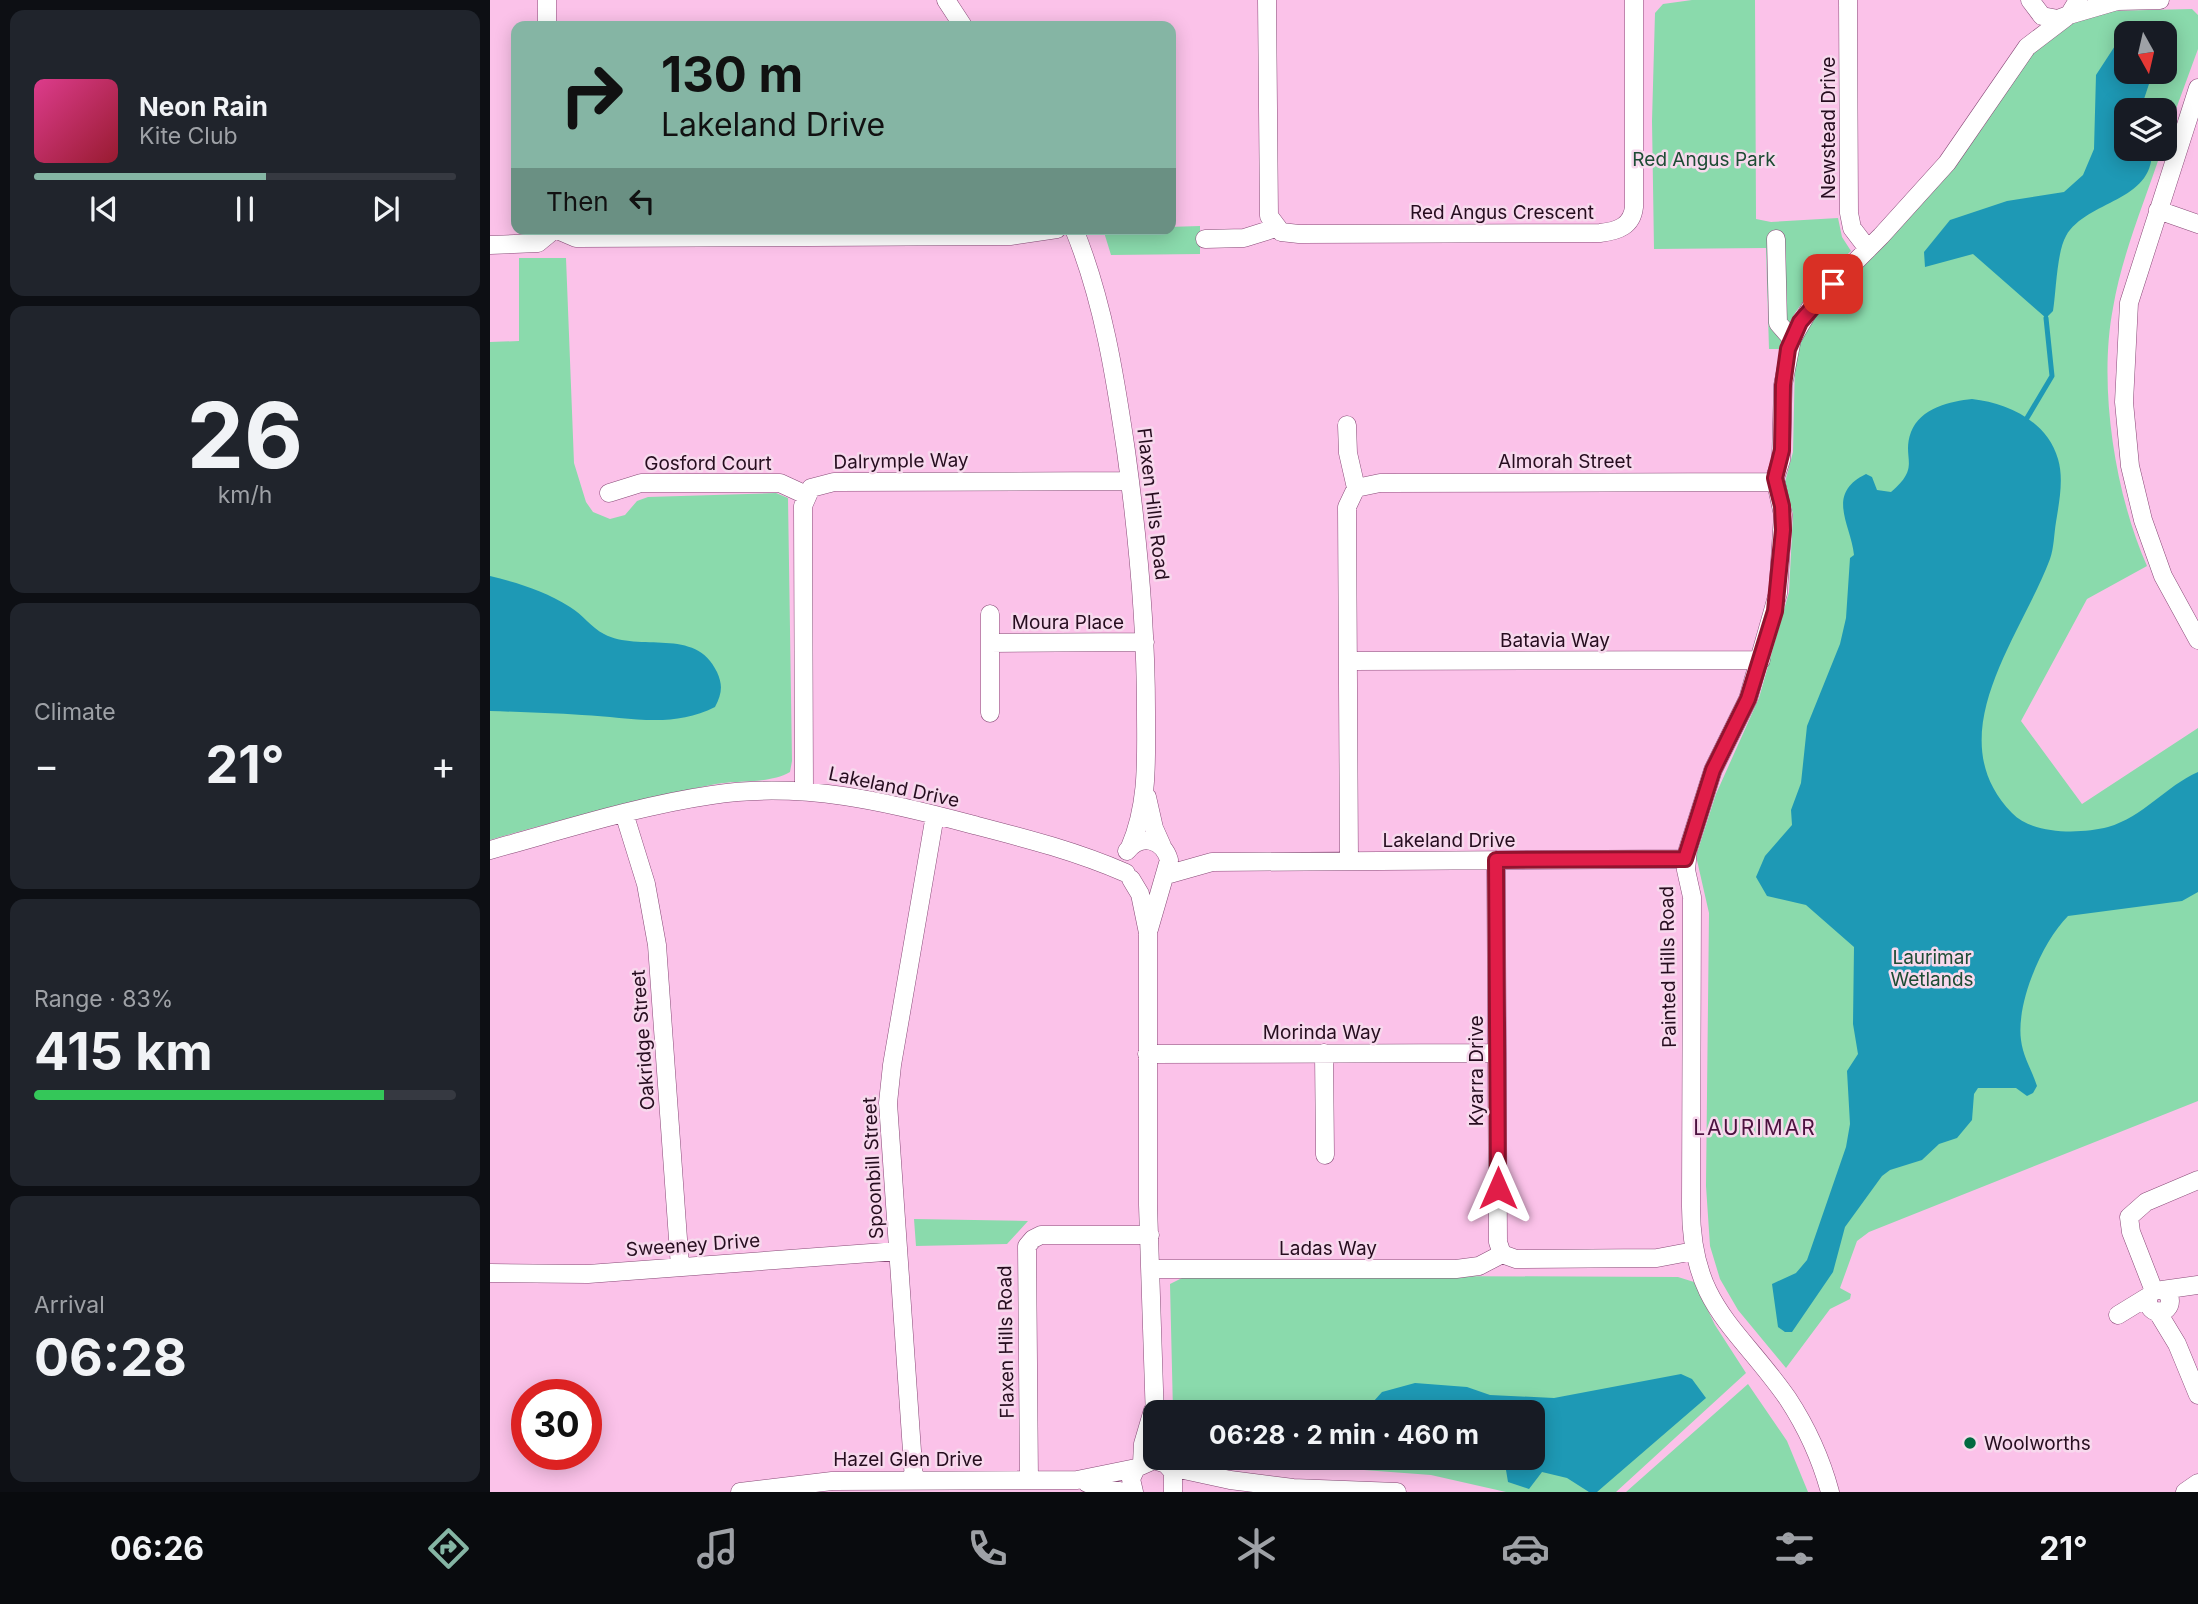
<!DOCTYPE html>
<meta charset="utf-8">
<style>
body{margin:0;font-family:Inter,sans-serif;background:#20242c;color:#f1f3f6;height:100vh;display:flex;flex-direction:column;font-size:26px;white-space:nowrap}
*{box-sizing:border-box;margin:0}
p{font-size:23px;color:#9ea1a6}
.icon{flex:none;width:38px;height:38px;fill:none;stroke:currentColor;stroke-width:2;stroke-linecap:round;stroke-linejoin:round}
.map{position:relative;flex:1;overflow:hidden}
.drawer{display:flex;flex-direction:column;gap:10px;padding:10px;background:#0d0f14;width:490px}
.drawer>*{flex:none}
.guide{position:absolute;left:21px;top:21px;width:665px;height:214px;border-radius:14px;box-shadow:0 4px 18px #0003;background:#85b5a4;color:#111;overflow:hidden}
.needle{width:46px;rotate:172deg}
.fabs{position:absolute;left:1624px;top:21px;display:grid;gap:14px}
.fabs a{display:grid;place-items:center;width:63px;height:63px;border-radius:14px;background:#171b24;box-shadow:0 4px 18px #0003;font-size:35px}
.speed{position:absolute;left:21px;top:1379px;display:flex;gap:14px;font-size:35px;font-weight:700;text-align:center}
.speed>*{display:grid;place-content:center;width:91px;height:91px;border-radius:50%;background:#171b24;box-shadow:0 4px 18px #0003;line-height:1}
.speed .limit{border:10px solid #d22;background:#fff;color:#111}
.pin{position:absolute;display:grid;place-items:center;width:60px;height:60px;color:#fff;margin:-30px;border-radius:14px;box-shadow:0 4px 10px #0006}
.me{position:absolute;width:77px;margin:-38px;rotate:0deg;stroke-linejoin:round;filter:drop-shadow(0 0 5px #0008)}
.turn{display:flex;align-items:center;gap:24px;height:147px;padding:0 35px;font-size:32px}
.turn .icon{width:91px;height:91px;stroke-width:2.5}
.turn b{display:block;font-size:49px;line-height:60px}
.then{display:flex;align-items:center;height:66px;padding:0 35px;background:#0003;gap:14px;font-size:26px}
.big{font-size:52px;font-weight:700;line-height:1.1}
.drawer .widget{flex:1;display:flex;flex-direction:column;justify-content:center;gap:10px;min-width:0;padding:0 24px;border-radius:14px;background:#20242c}
.drawer .dial{align-items:center;gap:0}
.dial b{font-size:91px;line-height:1}
.song{display:flex;align-items:center;gap:21px}
.cover{width:84px;height:84px;border-radius:10px;background:linear-gradient(135deg,hsl(330 70% 55%),hsl(350 70% 35%))}
.played{height:7px;border-radius:4px;background:linear-gradient(90deg,#85b5a4 55%,#363941 55%)}
.keys{display:flex;justify-content:space-around;direction:ltr}
.heat{display:flex;justify-content:space-between;align-items:center;font-size:38px;direction:ltr}
.charge{height:10px;border-radius:5px;background:linear-gradient(90deg,#34c759 83%,#363941 0)}
.trip{position:absolute;left:653px;top:1400px;width:402px;height:70px;border-radius:14px;background:#171b24;box-shadow:0 4px 18px #0003;font-weight:700;line-height:70px;text-align:center}
.tab-bar{display:flex;height:112px;justify-content:space-around;align-items:center;background:#090b0e;color:#9ea1a6}
.tab-bar .icon{width:49px;height:49px}
.tab-bar .current{color:#85b5a4}
.tab-bar b{font-size:32px;color:#f1f3f6}
main{display:flex;flex:1;min-height:0}
.map>svg:first-child{display:block}
.green{fill:#8adaac;fill-rule:evenodd}
.water{fill:#1e99b5}
.lines{fill:none;stroke-linecap:round;stroke-linejoin:round}
.stream{stroke:#1e99b5;stroke-width:5}
.minor-casing{stroke:#884a77;stroke-width:19}
.minor{stroke:#fff;stroke-width:18}
.route-casing{stroke:#92132f;stroke-width:18}
.route{stroke:#e11d48;stroke-width:12}
.poi-dot{fill:#006a40;stroke:#f7d9ed;stroke-width:2.5}
.labels{text-anchor:middle;dominant-baseline:central;stroke-width:5;stroke-linejoin:round;paint-order:stroke}
.street-label{font-size:19px;fill:#260d1f;stroke:#f7d9ed}
.park-label{font-size:19px;fill:#1d4c34;stroke:#f7d9ed}
.poi-label{font-size:19px;fill:#260d1f;stroke:#f7d9ed;text-anchor:start}
.neighbourhood-label{font-size:21px;letter-spacing:2px;fill:#4c123f;stroke:#f7d9ed}
</style>
<main>
<section class="drawer">
<div class="widget">
<div class="song"><i class="cover"></i><div><b>Neon Rain</b><p>Kite Club</p></div></div>
<div class="played"></div>
<div class="keys"><svg class="icon" aria-label="previous" viewBox="0 0 24 24"><path d="M18 5L8 12l10 7zM5 5v14"/></svg><svg class="icon" aria-label="pause" viewBox="0 0 24 24"><path d="M8 5v14M16 5v14"/></svg><svg class="icon" aria-label="next" viewBox="0 0 24 24"><path d="M6 5l10 7-10 7zM19 5v14"/></svg></div>
</div>
<div class="widget dial"><b>26</b><p>km/h</p></div>
<div class="widget"><p>Climate</p>
<div class="heat"><a>−</a><b class="big">21°</b><a>+</a></div>
</div>
<div class="widget"><p>Range · 83%</p><b class="big">415 km</b><div class="charge"></div></div>
<div class="widget"><p>Arrival</p><b class="big">06:28</b></div>
</section>
<div class="map">
<svg width="1708" height="1492" viewBox="0 0 1708 1492">
<rect width="100%" height="100%" fill="#fbc2e9"/>
<path class="green" d="M 1202,0 L 1265,0 L 1266,219 L 1281,222 L 1348,218 L 1352,237 L 1361,251 C 1331,280 1301,307 1289,349 L 1279,349 L 1276,248 L 1164,249 L 1162,121 L 1165,13 L 1173,4 Z
M 1702,9 L 1708,15 L 1708,49 L 1675,139 L 1675,110 L 1636,110 L 1636,149 L 1672,149 C 1655,201 1632,254 1623,308 C 1608,386 1625,494 1657,566 L 1597,599 L 1531,721 L 1592,804 L 1708,728 L 1708,1101 L 1379,1232 L 1367,1241 L 1350,1288 L 1361,1294 L 1360,1299 L 1340,1309 L 1296,1368 L 1248,1310 L 1230,1279 L 1220,1246 L 1216,1186 L 1219,913 L 1206,856 L 1226,794 L 1269,698 L 1299,592 L 1303,514 L 1295,482 L 1303,452 L 1305,361 L 1313,332 L 1331,305 L 1450,183 L 1494,126 L 1534,60 L 1580,18 L 1616,11 ZM 1636,33 L 1675,33 L 1675,72 L 1636,72 Z
M 710,226 L 710,254 L 621,255 L 613,229 Z
M 29,258 L 76,258 L 84,463 L 96,502 L 103,512 L 120,519 L 135,515 L 147,501 L 158,497 L 286,493 L 298,498 L 302,761 L 300,772 C 277,785 247,779 221,785 C 146,800 73,819 0,840 L 0,342 L 29,341 Z
M 424,1219 L 538,1221 L 517,1244 L 426,1246 Z
M 698,1275 L 1188,1277 L 1204,1282 L 1225,1325 L 1256,1373 L 1126,1492 L 1016,1492 L 941,1475 L 711,1458 L 1043,1458 L 1043,1412 L 683,1412 L 680,1284 Z
M 1258,1384 L 1297,1441 L 1318,1492 L 1136,1492 Z"/>
<path class="water" d="M 1657,28 L 1668,33 L 1636,33 L 1636,72 L 1663,72 L 1654,99 L 1656,110 L 1636,110 L 1636,149 L 1662,149 C 1664,203 1598,199 1576,236 C 1567,251 1566,292 1563,311 L 1556,318 L 1483,254 L 1435,267 L 1434,252 L 1460,220 L 1517,201 L 1574,192 L 1593,175 L 1604,149 L 1606,75 L 1636,29 Z
M 1482,399 C 1518,403 1557,421 1568,459 C 1574,479 1569,503 1566,522 C 1564,534 1564,548 1560,559 C 1531,637 1447,736 1522,813 C 1543,835 1591,834 1618,827 C 1653,817 1676,786 1708,772 L 1708,892 L 1692,901 L 1578,916 C 1552,942 1526,1003 1531,1040 C 1533,1057 1542,1070 1547,1086 L 1543,1093 L 1537,1096 L 1526,1088 L 1488,1088 L 1484,1094 L 1482,1120 L 1467,1138 L 1449,1144 L 1432,1160 L 1400,1170 L 1392,1176 L 1355,1227 L 1343,1272 L 1302,1332 L 1295,1332 L 1288,1327 L 1282,1284 L 1306,1273 L 1317,1260 L 1356,1147 L 1360,1124 L 1357,1071 L 1368,1054 L 1363,1024 L 1364,947 L 1316,905 L 1277,896 L 1266,877 L 1275,856 L 1302,825 L 1301,810 L 1311,783 L 1317,726 L 1350,644 L 1356,618 L 1360,558 L 1364,555 C 1361,524 1335,494 1376,474 L 1382,477 L 1387,490 L 1401,492 C 1432,466 1411,459 1421,432 C 1430,408 1461,401 1482,399 Z
M 0,576 C 29,583 55,591 80,607 C 92,614 102,628 114,634 C 149,653 206,626 227,672 C 233,685 232,694 225,707 C 182,729 139,717 92,715 C 62,713 31,712 0,711 Z
M 1191,1374 L 1202,1379 L 1216,1398 L 1107,1492 L 1099,1492 L 1077,1478 L 1052,1472 L 1039,1489 L 1018,1482 L 1015,1464 L 993,1458 L 1043,1458 L 1043,1412 L 874,1412 L 892,1392 L 925,1383 L 977,1387 L 1000,1395 L 1064,1398 Z"/>
<g class="lines">
<path class="stream" d="M 1537,418 L 1562,376 L 1556,318"/>
<defs>
<path id="minor" d="M 57,0 L 57,26
M 456,0 L 473,26
M 777,0 L 779,216 L 791,232 L 809,234 L 1110,233 C 1128,231 1142,226 1144,207 L 1144,0
M 1358,0 L 1359,213 L 1362,228 L 1378,249
M 1540,0 L 1552,16 L 1568,19 L 1576,16
M 1579,15 L 1627,1 L 1670,0
M 1708,88 L 1639,303 L 1634,402 L 1640,466 L 1653,520 L 1673,576 L 1708,640
M 1668,210 L 1708,224
M 65,229 L 86,238 L 520,236 L 567,229
M 584,229 C 613,300 625,376 636,451 C 648,538 656,623 656,711 C 656,757 659,803 640,847
M 715,239 L 754,238 L 786,228
M 1286,239 L 1288,323 L 1302,339
M 0,245 L 48,243 L 65,229
M 857,425 L 858,453 L 866,488
M 119,493 L 151,483 L 290,483 L 316,495
M 500,614 L 500,713
M 500,643 L 655,642
M 858,661 L 1271,660
M 314,791 L 313,506 L 321,488 L 344,482 L 640,481
M 657,797 L 664,828 L 672,846
M 134,813 L 156,884 L 167,945 L 190,1267
M 0,850 C 73,830 147,806 222,795 C 312,781 398,802 484,825 C 538,839 585,851 636,873
M 637,851 C 651,833 673,839 679,860 L 659,929
M 1006,860 L 1008,1242 L 1012,1254 L 1026,1259 L 1167,1258 L 1204,1251
M 859,861 L 857,507 L 866,488 L 890,483 L 1285,482
M 676,875 L 722,862 L 1195,859
M 641,879 L 650,894 L 658,933 L 658,1205 L 665,1420
M 834,1053 L 835,1155
M 657,1054 L 1007,1053
M 661,1269 L 966,1269 L 989,1266 L 1012,1254
M 0,1273 L 98,1274 L 408,1251
M1658 1301a11 11 0 1 1 22 0a11 11 0 1 1-22 0Z
M 1672,1290 L 1708,1285
M 1664,1291 L 1641,1232 L 1639,1217 L 1656,1202 L 1708,1180
M 1667,1311 L 1687,1344 L 1708,1395
M 1628,1315 L 1659,1296
M 652,1463 L 653,1444 L 663,1410
M 680,1467 L 740,1480 L 803,1488 L 907,1492
M 424,1480 L 398,1103 L 402,1065 L 445,815
M 539,1480 L 537,1246 L 543,1239 L 551,1235 L 660,1235
M 597,1483 L 633,1492
M 250,1492 L 342,1481 L 587,1480 L 646,1468
M 644,1492 L 641,1479 L 646,1468 L 664,1460 L 676,1464 L 683,1472 L 683,1492
M 1340,1492 C 1331,1459 1317,1428 1298,1399 C 1248,1327 1201,1306 1201,1207 L 1202,897 L 1196,870 L 1198,849 L 1223,770 L 1258,699 L 1288,593 L 1293,515 L 1285,478 L 1291,460 L 1293,385 L 1302,339 L 1322,305 L 1391,236 L 1457,163 L 1537,47 L 1579,15 L 1588,0
M 1695,1492 L 1708,1483"/>
</defs>
<use href="#minor" class="minor-casing"/>
<use href="#minor" class="minor"/>
</g>
<g class="lines">
<defs>
<path id="route" d="M 1008,1188 L 1006,860 L 1195,859 L 1223,770 L 1258,699 L 1285,611 L 1293,530 L 1292,506 L 1285,478 L 1292,450 L 1293,385 L 1298,349 L 1310,322 L 1343,284"/>
</defs>
<use href="#route" class="route-casing"/>
<use href="#route" class="route"/>
</g>
<circle class="poi-dot" cx="1480" cy="1443" r="7"/>
<g class="labels">
<g class="street-label">
<text transform="translate(1338 128) rotate(-90)">Newstead Drive</text>
<text x="1012" y="212">Red Angus Crescent</text>
<text transform="translate(411 461) rotate(-1)">Dalrymple Way</text>
<text x="1075" y="461">Almorah Street</text>
<text x="218" y="463">Gosford Court</text>
<text transform="translate(663 504) rotate(83)">Flaxen Hills Road</text>
<text x="578" y="622">Moura Place</text>
<text x="1065" y="640">Batavia Way</text>
<text transform="translate(404 787) rotate(12)">Lakeland Drive</text>
<text x="959" y="840">Lakeland Drive</text>
<text transform="translate(1178 967) rotate(-91)">Painted Hills Road</text>
<text x="832" y="1032">Morinda Way</text>
<text transform="translate(153 1040) rotate(-94)">Oakridge Street</text>
<text transform="translate(986 1071) rotate(-90)">Kyarra Drive</text>
<text transform="translate(383 1168) rotate(-93)">Spoonbill Street</text>
<text transform="translate(203 1245) rotate(-4)">Sweeney Drive</text>
<text x="838" y="1248">Ladas Way</text>
<text transform="translate(516 1342) rotate(-91)">Flaxen Hills Road</text>
<text x="418" y="1459">Hazel Glen Drive</text>
</g>
<g class="park-label">
<text x="1214" y="159">Red Angus Park</text>
<text x="1442" y="957">Laurimar<tspan x="1442" dy="22">Wetlands</tspan></text>
</g>
<g class="poi-label">
<text x="1494" y="1443">Woolworths</text>
</g>
<g class="neighbourhood-label">
<text x="1265" y="1127">LAURIMAR</text>
</g>
</g>
</svg>
<div class="fabs">
<a><svg class="needle" viewBox="-14 -14 28 28"><path d="M0-13l5 13h-10z" fill="#e53935"/><path d="M0 13l5-13h-10z" fill="#9ea1a6"/></svg></a>
<a><svg class="icon" aria-label="layers" viewBox="0 0 24 24"><path d="M12 4l9 5-9 5-9-5zM3 14l9 5 9-5"/></svg></a>
</div>
<div class="speed"><div class="limit">30</div></div>
<div class="pin" style="left:1343px;top:284px;background:#d93025"><svg class="icon" aria-label="arrive" viewBox="0 0 24 24"><path d="M6 21V4h12l-3 4 3 4H6"/></svg></div>
<svg class="me" style="left:1008px;top:1188px" viewBox="-20 -20 40 40"><path d="M0-17L14 15 0 8-14 15z" fill="#e11d48" stroke="#fff" stroke-width="4"/></svg>
<div class="trip">06:28 · 2 min · 460 m</div>
<div class="guide">
<div class="turn"><svg class="icon" aria-label="right" viewBox="0 0 24 24"><path d="M7 20v-9h11M14 6l5 5-5 5"/></svg><div><b>130 m</b>Lakeland Drive</div></div>
<div class="then">Then<svg class="icon" aria-label="left" viewBox="0 0 24 24"><path d="M17 20v-9H6M10 6l-5 5 5 5"/></svg></div>
</div>
</div>
</main>
<nav class="tab-bar">
<b>06:26</b>
<svg class="icon current" aria-label="directions" viewBox="0 0 24 24"><path d="M12 3l9 9-9 9-9-9zM9 14v-3h6M13 9l2 2-2 2"/></svg>
<svg class="icon" aria-label="music" viewBox="0 0 24 24"><path d="M9 18V5l10-2v13"/><circle cx="6" cy="18" r="3"/><circle cx="16" cy="16" r="3"/></svg>
<svg class="icon" aria-label="phone" viewBox="0 0 24 24"><path d="M5 4h4l2 5-3 2q2 4 5 5l2-3 5 2v4C11 20 4 13 5 4z"/></svg>
<svg class="icon" aria-label="climate" viewBox="0 0 24 24"><path d="M12 3v18M4 7l16 10M4 17L20 7"/></svg>
<svg class="icon" aria-label="car" viewBox="0 0 24 24"><path d="M5 17H2v-5l4-1 3-4h7l3 4 3 1v5h-3M9 17h6M6 11h13"/><circle cx="7" cy="17" r="2"/><circle cx="17" cy="17" r="2"/></svg>
<svg class="icon" aria-label="filters" viewBox="0 0 24 24"><path d="M4 7h16M4 17h16"/><circle cx="9" cy="7" r="2"/><circle cx="15" cy="17" r="2"/></svg>
<b>21°</b>
</nav>
